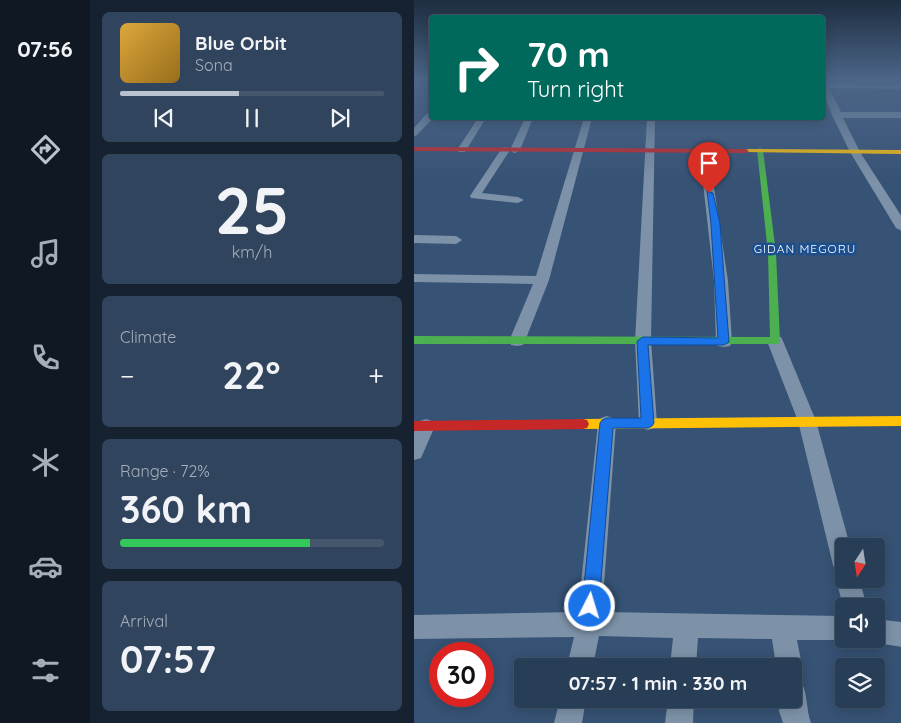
<!DOCTYPE html>
<meta charset="utf-8">
<style>
body{margin:0;font-family:Quicksand,sans-serif;background:#30455d;color:#f1f3f6;height:100vh;display:flex;flex-direction:column;font-size:19px;white-space:nowrap}
*{box-sizing:border-box;margin:0}
p{font-size:16px;color:#a5aeba}
.icon{flex:none;width:28px;height:28px;fill:none;stroke:currentColor;stroke-width:2;stroke-linecap:round;stroke-linejoin:round}
.map{position:relative;flex:1;overflow:hidden}
.sheet{display:flex;flex-direction:column;gap:12px;padding:12px;background:#162230;width:324px}
.sheet>*{flex:none}
.hud{position:absolute;left:15px;top:15px;width:396px;height:105px;border-radius:5px;box-shadow:0 2px 12px #0003,0 0 0 1px #44576d;background:#00695c;color:#fff;overflow:hidden}
.needle{width:32px;rotate:192deg}
.tools{position:absolute;left:421px;top:538px;display:grid;gap:10px}
.tools a{display:grid;place-items:center;width:50px;height:50px;border-radius:5px;background:#283e57;box-shadow:0 2px 12px #0003,0 0 0 1px #44576d;font-size:25px}
.speed{position:absolute;left:15px;top:642px;display:flex;gap:10px;font-size:25px;font-weight:700;text-align:center}
.speed>*{display:grid;place-content:center;width:65px;height:65px;border-radius:50%;background:#283e57;box-shadow:0 2px 12px #0003,0 0 0 1px #44576d;line-height:1}
.speed .limit{border:8px solid #d22;background:#fff;color:#111}
.pin{position:absolute;display:grid;place-items:center;width:42px;height:42px;color:#fff;margin:-51px -21px;border-radius:50% 50% 50% 0;rotate:-45deg;box-shadow:0 0 5px #0007}
.pin .icon{rotate:45deg}
.me{position:absolute;width:55px;margin:-28px;rotate:5deg;stroke-linejoin:round;filter:drop-shadow(0 0 4px #0008)}
.turn{display:flex;align-items:center;gap:18px;height:105px;padding:0 15px;font-size:22px}
.turn .icon{width:65px;height:65px;stroke-width:2.5}
.turn b{display:block;font-size:35px;line-height:42px}
.big{font-size:38px;font-weight:700;line-height:1.1}
.sheet .widget{flex:1;display:flex;flex-direction:column;justify-content:center;gap:8px;min-width:0;padding:0 18px;border-radius:8px;background:#30455d}
.sheet .dial{align-items:center;gap:0}
.dial b{font-size:65px;line-height:1}
.song{display:flex;align-items:center;gap:15px}
.cover{width:60px;height:60px;border-radius:8px;background:linear-gradient(135deg,hsl(40 70% 55%),hsl(40 70% 35%))}
.played{height:5px;border-radius:2px;background:linear-gradient(90deg,#b9c2ce 45%,#44576d 45%)}
.keys{display:flex;justify-content:space-around;direction:ltr}
.heat{display:flex;justify-content:space-between;align-items:center;font-size:28px;direction:ltr}
.charge{height:8px;border-radius:4px;background:linear-gradient(90deg,#34c759 72%,#44576d 0)}
.trip{position:absolute;left:100px;top:658px;width:288px;height:50px;border-radius:5px;background:#283e57;box-shadow:0 2px 12px #0003,0 0 0 1px #44576d;font-weight:700;line-height:50px;text-align:center}
main{display:flex;flex:1;min-height:0}
.tabs{display:flex;flex-direction:column;width:90px;justify-content:space-around;align-items:center;background:#101923;color:#a5aeba}
.tabs .icon{width:35px;height:35px}
.tabs .on{color:#b9c2ce}
.tabs b{font-size:22px;color:#f1f3f6}
.map>svg:first-child{display:block}
.lines{fill:none;stroke-linecap:round;stroke-linejoin:round}
.street{fill:#7d92a8;fill-rule:evenodd}
.fast{fill:#4caf50;fill-rule:evenodd}
.slow{fill:#ffc107;fill-rule:evenodd}
.jam{fill:#c62828;fill-rule:evenodd}
.route{fill:#1a73e8;stroke:#114b97}
.labels{text-anchor:middle;dominant-baseline:central;stroke-width:5;stroke-linejoin:round;paint-order:stroke}
.far-neighbourhood-label{font-size:12px;letter-spacing:1px;fill:#fff;stroke:#1b4f8f}
</style>
<main>
<nav class="tabs">
<b>07:56</b>
<svg class="icon on" aria-label="directions" viewBox="0 0 24 24"><path d="M12 3l9 9-9 9-9-9zM9 14v-3h6M13 9l2 2-2 2"/></svg>
<svg class="icon" aria-label="music" viewBox="0 0 24 24"><path d="M9 18V5l10-2v13"/><circle cx="6" cy="18" r="3"/><circle cx="16" cy="16" r="3"/></svg>
<svg class="icon" aria-label="phone" viewBox="0 0 24 24"><path d="M5 4h4l2 5-3 2q2 4 5 5l2-3 5 2v4C11 20 4 13 5 4z"/></svg>
<svg class="icon" aria-label="climate" viewBox="0 0 24 24"><path d="M12 3v18M4 7l16 10M4 17L20 7"/></svg>
<svg class="icon" aria-label="car" viewBox="0 0 24 24"><path d="M5 17H2v-5l4-1 3-4h7l3 4 3 1v5h-3M9 17h6M6 11h13"/><circle cx="7" cy="17" r="2"/><circle cx="17" cy="17" r="2"/></svg>
<svg class="icon" aria-label="filters" viewBox="0 0 24 24"><path d="M4 7h16M4 17h16"/><circle cx="9" cy="7" r="2"/><circle cx="15" cy="17" r="2"/></svg>
</nav>
<section class="sheet">
<div class="widget">
<div class="song"><i class="cover"></i><div><b>Blue Orbit</b><p>Sona</p></div></div>
<div class="played"></div>
<div class="keys"><svg class="icon" aria-label="previous" viewBox="0 0 24 24"><path d="M18 5L8 12l10 7zM5 5v14"/></svg><svg class="icon" aria-label="pause" viewBox="0 0 24 24"><path d="M8 5v14M16 5v14"/></svg><svg class="icon" aria-label="next" viewBox="0 0 24 24"><path d="M6 5l10 7-10 7zM19 5v14"/></svg></div>
</div>
<div class="widget dial"><b>25</b><p>km/h</p></div>
<div class="widget"><p>Climate</p>
<div class="heat"><a>−</a><b class="big">22°</b><a>+</a></div>
</div>
<div class="widget"><p>Range · 72%</p><b class="big">360 km</b><div class="charge"></div></div>
<div class="widget"><p>Arrival</p><b class="big">07:57</b></div>
</section>
<div class="map">
<svg width="488" height="723" viewBox="0 0 488 723">
<rect width="100%" height="100%" fill="#365274"/>
<g class="lines">
<path class="street" d="M 0,80 L 4,80 L 4,81 L 0,83 Z
M 409,82 L 413,84 L 488,85 L 488,89 L 415,88 L 427,112 L 488,112 L 488,118 L 429,118 L 446,152 L 488,217 L 488,231 L 482,228 L 436,152 L 418,115 L 409,92 Z
M 15,111 L 18,111 L 19,118 L 3,135 L 0,136 L 0,128 Z
M 64,118 L 72,118 L 51,152 L 45,152 L 43,150 Z
M 111,118 L 119,118 L 106,150 L 101,153 L 98,152 L 96,150 Z
M 170,118 L 178,118 L 135,280 L 111,341 L 109,345 L 103,346 L 97,345 L 95,341 L 119,284 L 0,282 L 0,274 L 122,276 Z
M 233,118 L 241,118 L 237,341 L 243,423 L 240,428 L 234,430 L 228,428 L 225,423 L 221,341 Z
M 91,147 L 96,150 L 68,193 L 104,197 L 110,200 L 104,203 L 57,198 L 56,196 L 88,148 Z
M 303,147 L 308,150 L 298,174 L 314,281 L 318,342 L 316,346 L 310,347 L 304,346 L 302,342 L 300,281 L 288,174 L 298,150 Z
M 0,235 L 42,236 L 48,240 L 42,244 L 0,243 Z
M 361,336 L 367,337 L 369,341 L 402,421 L 436,546 L 430,546 L 430,579 L 445,579 L 453,606 L 430,606 L 430,608 L 429,606 L 422,579 L 424,574 L 422,573 L 419,565 L 384,421 L 353,341 L 355,337 Z
M 193,416 L 199,418 L 202,423 L 188,612 L 430,616 L 430,639 L 434,639 L 430,640 L 383,640 L 388,666 L 384,675 L 379,677 L 379,666 L 362,666 L 358,639 L 284,638 L 282,666 L 256,666 L 259,638 L 185,636 L 179,666 L 153,666 L 160,637 L 0,639 L 0,615 L 164,612 L 184,423 L 187,418 Z
M 12,419 L 18,421 L 21,426 L 7,458 L 0,460 L 0,432 L 6,421 Z
M 462,619 L 488,622 L 488,647 L 462,643 L 453,640 L 462,639 Z
M 379,679 L 388,683 C 394,696 392,709 397,723 L 369,723 L 365,711 L 366,699 L 379,699 Z
M 146,699 L 172,699 L 168,723 L 140,723 Z
M 254,699 L 280,699 L 279,723 L 251,723 Z"/>
<path class="fast" d="M 346,148 L 349,150 L 362,253 L 366,341 L 365,344 L 0,344 L 0,336 L 356,337 L 354,253 L 343,150 Z"/>
<path class="slow" d="M 332,149 L 488,150 L 488,154 L 330,152 L 330,150 Z
M 488,416 L 488,426 L 169,429 L 165,428 L 163,424 L 165,420 L 169,419 Z"/>
<path class="jam" d="M 0,147 L 332,149 L 335,151 L 332,153 L 0,151 Z
M 169,419 L 173,420 L 175,424 L 173,428 L 169,429 L 0,431 L 0,421 Z"/>
</g>
<linearGradient id="sky" x2="0" y2="1"><stop stop-color="#1e2d40"/><stop offset="0.44" stop-color="#4c6688"/><stop offset="1" stop-color="#4c6688" stop-opacity="0"/></linearGradient>
<rect width="488" height="181" fill="url(#sky)"/>
<path class="route" d="M 293,191 L 299,193 L 306,224 L 315,342 L 310,345 L 234,345 L 240,423 L 238,426 L 234,428 L 199,428 L 185,606 L 182,612 L 176,614 L 170,612 L 168,606 L 186,423 L 188,420 L 193,418 L 227,418 L 223,341 L 229,337 L 304,338 L 297,224 Z"/>
<g class="labels">
<g class="far-neighbourhood-label">
<text x="391" y="248">GIDAN MEGORU</text>
</g>
</g>
</svg>
<div class="tools">
<a><svg class="needle" viewBox="-14 -14 28 28"><path d="M0-13l5 13h-10z" fill="#e53935"/><path d="M0 13l5-13h-10z" fill="#a5aeba"/></svg></a>
<a><svg class="icon" aria-label="sound" viewBox="0 0 24 24"><path d="M4 9h4l5-4v14l-5-4H4zM17 9q2 3 0 6"/></svg></a>
<a><svg class="icon" aria-label="layers" viewBox="0 0 24 24"><path d="M12 4l9 5-9 5-9-5zM3 14l9 5 9-5"/></svg></a>
</div>
<div class="speed"><div class="limit">30</div></div>
<div class="pin" style="left:295px;top:193px;background:#d93025"><svg class="icon" aria-label="arrive" viewBox="0 0 24 24"><path d="M6 21V4h12l-3 4 3 4H6"/></svg></div>
<svg class="me" style="left:176px;top:606px" viewBox="-20 -20 40 40"><circle r="17" fill="#1a73e8" stroke="#fff" stroke-width="3"/><path d="M0-11L8 9 0 5-8 9z" fill="#fff"/></svg>
<div class="trip">07:57 · 1 min · 330 m</div>
<div class="hud">
<div class="turn"><svg class="icon" aria-label="right" viewBox="0 0 24 24"><path d="M7 20v-9h11M14 6l5 5-5 5"/></svg><div><b>70 m</b>Turn right</div></div>
</div>
</div>
</main>
